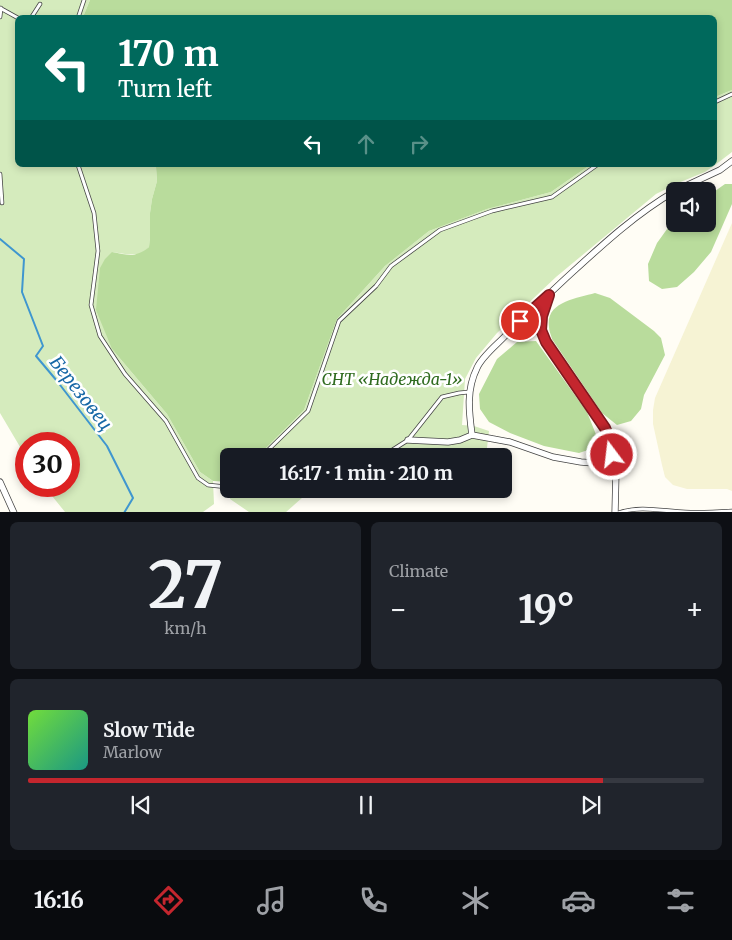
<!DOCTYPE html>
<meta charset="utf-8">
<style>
body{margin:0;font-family:Merriweather,serif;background:#20242c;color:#f1f3f6;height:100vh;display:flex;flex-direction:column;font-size:19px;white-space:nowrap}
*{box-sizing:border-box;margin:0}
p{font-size:16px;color:#9ea1a6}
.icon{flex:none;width:28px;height:28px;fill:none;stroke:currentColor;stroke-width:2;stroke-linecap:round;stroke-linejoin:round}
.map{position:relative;height:512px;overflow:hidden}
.details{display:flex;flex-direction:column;gap:10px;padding:10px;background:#0d0f14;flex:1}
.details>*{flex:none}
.banner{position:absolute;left:15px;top:15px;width:702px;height:152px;border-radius:8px;box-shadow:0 2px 8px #0003;background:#00695c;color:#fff;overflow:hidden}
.controls{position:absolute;left:666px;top:182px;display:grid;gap:10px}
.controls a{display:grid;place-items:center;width:50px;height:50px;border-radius:8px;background:#171b24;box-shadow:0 2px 8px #0003;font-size:25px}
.speed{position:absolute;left:15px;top:432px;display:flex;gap:10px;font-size:25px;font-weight:700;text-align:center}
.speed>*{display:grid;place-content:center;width:65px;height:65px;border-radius:50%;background:#171b24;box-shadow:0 2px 8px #0003;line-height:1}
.speed .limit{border:8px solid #d22;background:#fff;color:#111}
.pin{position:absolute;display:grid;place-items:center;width:42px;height:42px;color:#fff;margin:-21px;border:2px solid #fff;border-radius:50%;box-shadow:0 1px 5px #0007}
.me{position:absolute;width:55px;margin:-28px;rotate:345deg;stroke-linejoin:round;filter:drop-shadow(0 0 4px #0008)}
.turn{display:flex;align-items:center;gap:18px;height:105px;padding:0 20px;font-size:22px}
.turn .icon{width:65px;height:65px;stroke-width:2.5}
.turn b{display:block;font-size:35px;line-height:42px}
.lanes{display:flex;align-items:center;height:48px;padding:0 20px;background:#0003;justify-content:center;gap:25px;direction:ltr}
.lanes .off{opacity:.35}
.big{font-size:38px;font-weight:700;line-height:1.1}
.details .tile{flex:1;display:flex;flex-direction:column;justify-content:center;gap:8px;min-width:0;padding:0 18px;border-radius:8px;background:#20242c}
.details .dial{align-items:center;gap:0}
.dial b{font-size:65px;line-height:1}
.song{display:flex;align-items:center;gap:15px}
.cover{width:60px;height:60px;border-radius:8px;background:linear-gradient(135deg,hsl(100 70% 55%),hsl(170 70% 35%))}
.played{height:5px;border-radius:2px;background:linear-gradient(90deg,#c4262e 85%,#363941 85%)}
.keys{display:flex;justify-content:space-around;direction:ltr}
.heat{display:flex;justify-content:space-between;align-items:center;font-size:28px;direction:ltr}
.details .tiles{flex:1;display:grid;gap:10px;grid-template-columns:1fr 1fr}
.tile:last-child{grid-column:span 2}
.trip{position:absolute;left:220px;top:448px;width:292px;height:50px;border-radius:8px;background:#171b24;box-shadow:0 2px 8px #0003;font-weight:700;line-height:50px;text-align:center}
.tabs{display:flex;height:80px;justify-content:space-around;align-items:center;background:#090b0e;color:#9ea1a6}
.tabs .icon{width:35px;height:35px}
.tabs .selected{color:#c4262e}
.tabs b{font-size:22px;color:#f1f3f6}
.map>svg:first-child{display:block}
.farmland{fill:#f6f3d4}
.green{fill:#d5ebbd}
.forest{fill:#b9dc9c}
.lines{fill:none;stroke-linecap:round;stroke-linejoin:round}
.stream{stroke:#3f96cf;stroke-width:2}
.lane-casing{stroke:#444;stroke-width:4.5}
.street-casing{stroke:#444;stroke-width:7}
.lane{stroke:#fff;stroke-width:3}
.street{stroke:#fff;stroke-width:5.5}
.route-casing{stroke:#7f191e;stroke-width:12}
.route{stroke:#c4262e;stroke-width:9}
.labels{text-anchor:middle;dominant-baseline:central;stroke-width:5;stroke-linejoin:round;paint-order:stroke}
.park-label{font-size:16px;font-style:italic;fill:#2f6b1f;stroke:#fff}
.water-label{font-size:18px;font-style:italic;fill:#1768a6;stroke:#fff}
</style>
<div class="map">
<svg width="732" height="513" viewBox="0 0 732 513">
<rect width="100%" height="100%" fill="#fffdf5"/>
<path class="farmland" d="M 732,223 L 732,491 L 727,489 L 687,489 L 673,485 L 665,477 L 662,465 L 653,424 L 653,410 L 655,398 Z"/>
<path class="green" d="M 0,0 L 90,0 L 83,17 L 18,18 L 18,165 L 155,165 L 156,167 L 157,181 L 152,199 L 150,213 L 150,237 L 149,247 L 141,254 L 125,254 L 112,252 L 112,349 L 167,414 L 200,472 L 213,481 L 214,504 L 203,512 L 65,512 L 44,486 L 69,486 L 69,444 L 26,444 L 26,457 L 0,413 Z
M 732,90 L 732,152 L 715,165 L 715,97 Z
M 590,165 L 715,165 L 705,172 L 678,183 L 656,194 L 556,277 L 497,333 L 476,358 L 465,379 L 462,425 L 474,426 L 489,431 L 486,456 L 258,456 L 304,410 L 337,319 L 385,266 L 429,231 L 487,209 L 551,192 Z
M 231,489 L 312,489 L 285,513 L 249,512 L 230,499 Z"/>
<path class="forest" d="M 90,0 L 732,0 L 732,90 L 715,97 L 715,18 L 83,17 Z
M 155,165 L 590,165 L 551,192 L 487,209 L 429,231 L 385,266 L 337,319 L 304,410 L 258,456 L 229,456 L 229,482 L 213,481 L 200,472 L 167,414 L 112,349 L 96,310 L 100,268 L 105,259 L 112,252 C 128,255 136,258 149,247 L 150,237 L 150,213 L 152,199 L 157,181 L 156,167 Z
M 725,184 L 732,184 L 732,204 L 711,252 L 694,272 L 677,287 L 662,289 L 649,281 L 648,264 L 657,243 L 675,218 L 675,224 L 708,224 L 708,196 Z
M 595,293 L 610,298 L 654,331 L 661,338 L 665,355 L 644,395 L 641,409 L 631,421 L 617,425 L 602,413 L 552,339 C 551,335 549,331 549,327 C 545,302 577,298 595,293 Z
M 536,341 L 587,412 L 599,442 L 594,448 L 579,453 L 544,446 L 510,433 L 489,422 L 480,409 L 479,394 L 497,359 L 517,342 Z"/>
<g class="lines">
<path class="stream" d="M 0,239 L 24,259 L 22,292 L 43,346 L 36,356 L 57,381 L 107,446 L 133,498 L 124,513"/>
<defs>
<path id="lane" d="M 0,8 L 18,18
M 0,17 L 1,8
M 31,18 L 40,4
M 78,18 L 84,0
M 715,102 L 732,94
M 78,165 L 94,213 L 98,251 L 91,305 L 100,336 L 125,374 L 166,421 L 198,478 L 208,485 L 227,487 L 229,486
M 0,174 L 2,203
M 262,456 L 308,411 L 339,321 L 376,286 L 391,266 L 440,230 L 492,211 L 552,197 L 597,165
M 383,456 L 408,440 L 442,397 L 459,393 L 469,392
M 618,513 C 640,505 662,511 685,512 C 700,513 716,512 732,511"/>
<path id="street" d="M 675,191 L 720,170 L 732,161
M 548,297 L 543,316 L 541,330 L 546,342 L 605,428 L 611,443 L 614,466
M 472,435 C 469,412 466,390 477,368 C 482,356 498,344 507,334 C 526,315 546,297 565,279 C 600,247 634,215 675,191
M 408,440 L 448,442 L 460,440 L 472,435 L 510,442 L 553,457 L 581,462 L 605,464 L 614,466 L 616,472 L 615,513
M 0,482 L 14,513"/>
</defs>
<use href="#lane" class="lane-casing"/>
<use href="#street" class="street-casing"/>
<use href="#lane" class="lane"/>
<use href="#street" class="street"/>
</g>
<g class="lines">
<defs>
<path id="route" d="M 520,321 L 549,295 L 542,316 L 541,330 L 546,342 L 605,428 L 611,443 L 612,455"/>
</defs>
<use href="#route" class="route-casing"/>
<use href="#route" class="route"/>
</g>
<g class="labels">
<g class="park-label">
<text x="392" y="379">СНТ «Надежда-1»</text>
</g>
<g class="water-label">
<text transform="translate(81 393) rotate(52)">Березовец</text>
</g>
</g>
</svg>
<div class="controls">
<a><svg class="icon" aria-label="sound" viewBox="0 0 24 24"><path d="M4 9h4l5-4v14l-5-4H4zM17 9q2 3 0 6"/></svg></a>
</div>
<div class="speed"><div class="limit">30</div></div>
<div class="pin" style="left:520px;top:321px;background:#d93025"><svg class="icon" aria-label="arrive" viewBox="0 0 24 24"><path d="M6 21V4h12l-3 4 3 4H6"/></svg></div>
<svg class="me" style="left:612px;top:455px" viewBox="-20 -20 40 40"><circle r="17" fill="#c4262e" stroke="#fff" stroke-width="3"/><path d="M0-11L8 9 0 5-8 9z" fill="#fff"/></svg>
<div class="trip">16:17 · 1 min · 210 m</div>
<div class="banner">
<div class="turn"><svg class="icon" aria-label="left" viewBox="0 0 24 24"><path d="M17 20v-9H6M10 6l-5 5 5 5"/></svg><div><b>170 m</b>Turn left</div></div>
<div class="lanes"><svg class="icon" aria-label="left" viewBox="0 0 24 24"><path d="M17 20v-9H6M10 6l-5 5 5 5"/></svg><svg class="icon off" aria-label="ahead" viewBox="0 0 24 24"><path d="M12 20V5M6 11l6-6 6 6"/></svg><svg class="icon off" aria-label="right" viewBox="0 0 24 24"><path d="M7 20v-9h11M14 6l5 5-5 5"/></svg></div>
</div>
</div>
<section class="details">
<div class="tiles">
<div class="tile dial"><b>27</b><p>km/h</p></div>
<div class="tile"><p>Climate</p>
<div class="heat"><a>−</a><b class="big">19°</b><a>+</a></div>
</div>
<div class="tile">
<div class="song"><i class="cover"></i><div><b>Slow Tide</b><p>Marlow</p></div></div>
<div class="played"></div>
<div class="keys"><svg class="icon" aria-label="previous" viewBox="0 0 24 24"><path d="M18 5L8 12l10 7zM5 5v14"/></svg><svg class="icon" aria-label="pause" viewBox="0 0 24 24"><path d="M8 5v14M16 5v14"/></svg><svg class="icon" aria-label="next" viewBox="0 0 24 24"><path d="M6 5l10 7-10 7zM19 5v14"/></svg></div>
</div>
</div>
</section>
<nav class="tabs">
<b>16:16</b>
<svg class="icon selected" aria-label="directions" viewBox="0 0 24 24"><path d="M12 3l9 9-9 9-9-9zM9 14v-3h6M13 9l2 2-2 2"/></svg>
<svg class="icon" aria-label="music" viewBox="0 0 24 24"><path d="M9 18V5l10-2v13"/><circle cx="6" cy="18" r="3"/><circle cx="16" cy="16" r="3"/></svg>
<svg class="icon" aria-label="phone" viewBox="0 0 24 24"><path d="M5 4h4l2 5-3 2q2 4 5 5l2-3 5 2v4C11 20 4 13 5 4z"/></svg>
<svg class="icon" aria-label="climate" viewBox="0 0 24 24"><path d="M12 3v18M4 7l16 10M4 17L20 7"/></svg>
<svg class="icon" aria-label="car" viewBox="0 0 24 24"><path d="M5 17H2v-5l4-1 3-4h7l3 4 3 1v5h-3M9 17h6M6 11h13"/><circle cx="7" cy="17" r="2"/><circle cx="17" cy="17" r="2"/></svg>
<svg class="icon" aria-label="filters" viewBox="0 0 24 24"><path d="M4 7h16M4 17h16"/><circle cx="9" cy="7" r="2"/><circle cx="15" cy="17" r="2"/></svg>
</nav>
